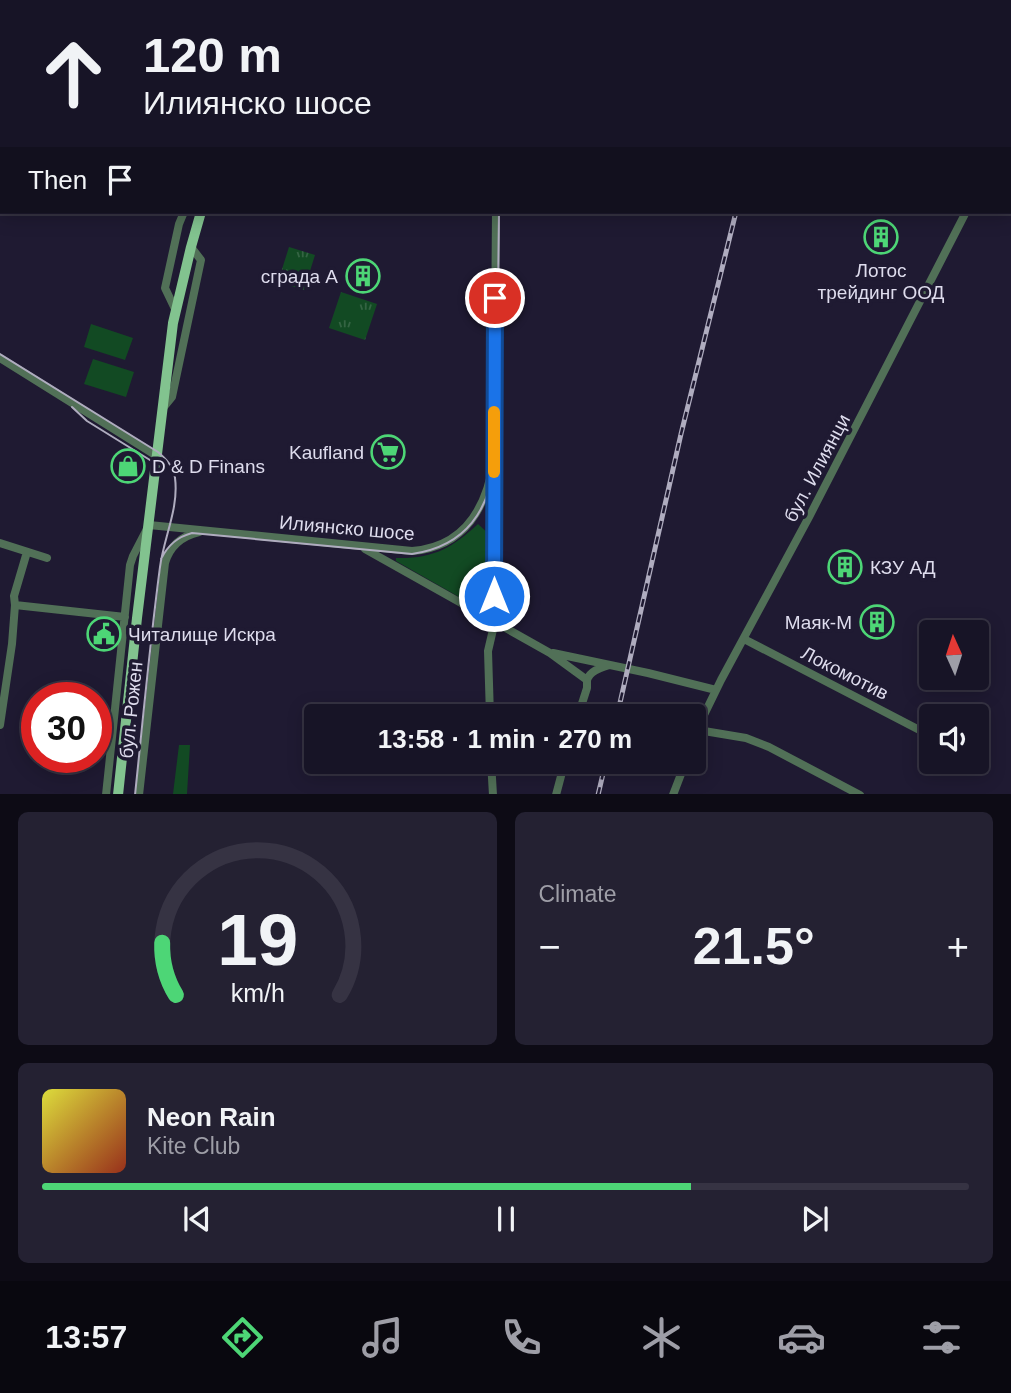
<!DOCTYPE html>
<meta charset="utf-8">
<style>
body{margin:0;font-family:Helvetica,sans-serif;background:#242132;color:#f1f3f6;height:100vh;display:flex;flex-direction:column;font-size:26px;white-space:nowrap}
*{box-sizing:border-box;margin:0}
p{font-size:23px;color:#9e9ea7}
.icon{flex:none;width:38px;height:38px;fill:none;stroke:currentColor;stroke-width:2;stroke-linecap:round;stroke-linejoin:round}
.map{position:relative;height:794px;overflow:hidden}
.sheet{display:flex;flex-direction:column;gap:18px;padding:18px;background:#0d0b15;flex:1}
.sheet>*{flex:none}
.guide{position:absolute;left:0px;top:0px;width:1012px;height:214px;box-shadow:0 4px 18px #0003,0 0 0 2px #363343;background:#171426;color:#f1f3f6;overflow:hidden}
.needle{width:46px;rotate:357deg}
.buttons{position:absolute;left:919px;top:620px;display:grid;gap:14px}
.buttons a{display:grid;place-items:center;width:70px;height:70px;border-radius:7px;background:#171426;box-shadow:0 4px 18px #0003,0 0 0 2px #363343;font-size:35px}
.speed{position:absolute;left:21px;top:682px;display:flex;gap:14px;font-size:35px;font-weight:700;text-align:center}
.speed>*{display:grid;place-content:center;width:91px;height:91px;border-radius:50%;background:#171426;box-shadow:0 4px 18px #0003,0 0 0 2px #363343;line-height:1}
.speed .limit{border:10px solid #d22;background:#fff;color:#111}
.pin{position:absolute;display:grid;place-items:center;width:60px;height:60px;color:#fff;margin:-30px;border:4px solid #fff;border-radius:50%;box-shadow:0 2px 7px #0007}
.me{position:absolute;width:77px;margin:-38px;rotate:0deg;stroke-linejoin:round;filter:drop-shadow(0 0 5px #0008)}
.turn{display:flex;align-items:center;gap:24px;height:147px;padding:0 28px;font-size:32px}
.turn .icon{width:91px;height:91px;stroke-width:2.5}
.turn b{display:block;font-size:49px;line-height:60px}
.then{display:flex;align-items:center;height:66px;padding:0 28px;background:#0003;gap:14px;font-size:26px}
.big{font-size:52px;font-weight:800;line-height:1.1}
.sheet .widget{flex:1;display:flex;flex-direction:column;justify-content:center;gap:10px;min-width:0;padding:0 24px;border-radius:10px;background:#242132}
.sheet .dial{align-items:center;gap:0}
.dial svg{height:182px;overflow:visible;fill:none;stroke:#363343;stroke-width:7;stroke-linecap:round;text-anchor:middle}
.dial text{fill:#f1f3f6;stroke:none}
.song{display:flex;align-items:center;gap:21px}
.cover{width:84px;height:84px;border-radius:10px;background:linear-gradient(135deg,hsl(60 70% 55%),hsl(10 70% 35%))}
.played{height:7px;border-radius:4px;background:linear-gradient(90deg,#4dd676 70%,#363343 70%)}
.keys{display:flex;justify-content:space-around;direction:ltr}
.heat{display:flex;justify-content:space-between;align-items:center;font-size:38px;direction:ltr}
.sheet .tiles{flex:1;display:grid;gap:18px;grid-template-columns:1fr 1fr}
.widget:last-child{grid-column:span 2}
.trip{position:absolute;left:304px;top:704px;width:402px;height:70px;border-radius:7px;background:#171426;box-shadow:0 4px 18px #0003,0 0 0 2px #363343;font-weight:800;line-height:70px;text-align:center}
.menu{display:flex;height:112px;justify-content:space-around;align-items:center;background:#09080f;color:#9e9ea7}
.menu .icon{width:49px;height:49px}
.menu .active{color:#4dd676}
.menu b{font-size:32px;color:#f1f3f6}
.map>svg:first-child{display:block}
.grass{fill:#124a23}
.park{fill:url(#park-tufts)}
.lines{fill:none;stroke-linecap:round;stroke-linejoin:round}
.minor{stroke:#517057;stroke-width:8}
.major{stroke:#82c38f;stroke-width:10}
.tram{stroke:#afacbf;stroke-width:2}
.rail-casing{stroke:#afacbf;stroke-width:5}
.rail{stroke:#1f1a32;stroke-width:2.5;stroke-dasharray:8;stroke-linecap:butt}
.route-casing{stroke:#114b97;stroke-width:18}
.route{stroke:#1a73e8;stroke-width:12}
.slow{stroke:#f59e0b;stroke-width:12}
.labels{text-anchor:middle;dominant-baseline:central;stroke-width:7;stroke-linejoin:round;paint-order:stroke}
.poi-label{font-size:19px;fill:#dedced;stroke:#1f1a32;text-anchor:end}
.street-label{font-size:19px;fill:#dedced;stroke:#1f1a32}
</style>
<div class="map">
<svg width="1011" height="795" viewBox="0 0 1011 795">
<defs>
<pattern id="park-tufts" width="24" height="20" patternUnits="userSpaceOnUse" patternTransform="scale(1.75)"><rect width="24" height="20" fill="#124a23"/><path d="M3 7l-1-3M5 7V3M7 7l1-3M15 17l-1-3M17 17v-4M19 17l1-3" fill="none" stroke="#346443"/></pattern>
</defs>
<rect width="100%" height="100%" fill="#1f1a32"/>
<path class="grass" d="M 91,324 L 133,338 L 125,360 L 84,347 Z
M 93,359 L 134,372 L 126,397 L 84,384 Z
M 478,524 L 490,535 L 491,598 C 487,606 483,606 475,606 L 396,561 L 396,558 C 433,559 452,548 478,524 Z
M 179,745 L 190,745 L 187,794 L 173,794 Z"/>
<path class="park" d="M 289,247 L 315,255 L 304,290 L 278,282 Z
M 341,292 L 377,304 L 365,340 L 329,328 Z"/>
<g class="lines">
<path class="minor" d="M 257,2 L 257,0
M 498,2 L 498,0
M 1010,125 L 1011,122
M 176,311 L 165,288 L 179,224 L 184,212
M 0,358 L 157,456
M 163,408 L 172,397 L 201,260 L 191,247
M 0,543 L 47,558
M 365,549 L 550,653 L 587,680 L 587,688 L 578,716
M 15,605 L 125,617
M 744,639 L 931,736
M 553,653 L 648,673 L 716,690
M 587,680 C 590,671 600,668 609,665
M 490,716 L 488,651 L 495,621 L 494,478
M 0,725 L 12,644 L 15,605 L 14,596 L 27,552
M 698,730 L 746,738 L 769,747 L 860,795
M 695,738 L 702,719 L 721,680 L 809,517 L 966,212
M 491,761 L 493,795
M 106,795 L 130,565 L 133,556 L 149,525 L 412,551 C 465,547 487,507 494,459 L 496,212
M 139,795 L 165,563 C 170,545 182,536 199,532
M 556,795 L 565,761
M 673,795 L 686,761"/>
<path class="major" d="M 271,2 L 272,0
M 118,795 L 137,618 L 173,323 L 191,247 L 201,212"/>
<path class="tram" d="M 495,2 L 495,0
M 0,354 L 158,452 C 166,459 174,467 175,478 C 179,508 164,537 160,567 C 150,642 143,719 135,795
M 72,407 L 87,421 L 158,465
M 161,559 C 168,545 177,537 192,533 L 412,554 C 467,546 489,510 496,459 L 499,212"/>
<defs>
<path id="rail" d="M 789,2 L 790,0
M 617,716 L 681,434 L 736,212
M 598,795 L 606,761"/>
</defs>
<use href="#rail" class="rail-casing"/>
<use href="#rail" class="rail"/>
</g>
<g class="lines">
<defs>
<path id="route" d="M 494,596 L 495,298"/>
</defs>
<use href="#route" class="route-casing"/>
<use href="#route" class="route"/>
<path class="slow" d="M 494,472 L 494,412"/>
</g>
<defs>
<symbol id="building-ring" viewBox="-11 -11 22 22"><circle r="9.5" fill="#1f1a32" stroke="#4dd676" stroke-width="1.5"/><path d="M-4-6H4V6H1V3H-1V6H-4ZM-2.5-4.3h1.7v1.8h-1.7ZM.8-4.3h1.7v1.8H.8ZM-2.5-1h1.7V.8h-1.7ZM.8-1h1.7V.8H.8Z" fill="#4dd676"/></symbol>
<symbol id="supermarket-ring" viewBox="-11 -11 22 22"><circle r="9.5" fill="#1f1a32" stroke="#4dd676" stroke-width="1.5"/><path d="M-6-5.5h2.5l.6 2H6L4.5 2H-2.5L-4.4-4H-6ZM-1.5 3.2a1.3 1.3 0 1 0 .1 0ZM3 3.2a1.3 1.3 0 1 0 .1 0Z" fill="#4dd676"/></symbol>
<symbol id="shop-ring" viewBox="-11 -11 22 22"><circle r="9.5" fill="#1f1a32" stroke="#4dd676" stroke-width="1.5"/><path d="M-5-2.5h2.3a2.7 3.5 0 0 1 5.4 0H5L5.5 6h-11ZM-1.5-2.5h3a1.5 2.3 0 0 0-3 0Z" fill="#4dd676"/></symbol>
<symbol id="civic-ring" viewBox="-11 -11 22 22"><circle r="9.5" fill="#1f1a32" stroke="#4dd676" stroke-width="1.5"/><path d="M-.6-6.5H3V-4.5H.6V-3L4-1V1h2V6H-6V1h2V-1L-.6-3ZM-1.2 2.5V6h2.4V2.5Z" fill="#4dd676"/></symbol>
</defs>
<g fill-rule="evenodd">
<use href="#building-ring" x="862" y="218" width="38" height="38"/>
<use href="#building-ring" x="344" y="257" width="38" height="38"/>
<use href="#supermarket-ring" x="369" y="433" width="38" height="38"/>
<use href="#shop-ring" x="109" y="447" width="38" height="38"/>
<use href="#building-ring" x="826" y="548" width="38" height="38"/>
<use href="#building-ring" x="858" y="603" width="38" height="38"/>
<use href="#civic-ring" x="85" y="615" width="38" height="38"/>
</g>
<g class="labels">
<g class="poi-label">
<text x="881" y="270" text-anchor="middle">Лотос<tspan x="881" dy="22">трейдинг ООД</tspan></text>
<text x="338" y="276">сграда А</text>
<text x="364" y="452">Kaufland</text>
<text x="152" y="466" text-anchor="start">D &amp; D Finans</text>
<text x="870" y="567" text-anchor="start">КЗУ АД</text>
<text x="852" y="622">Маяк-М</text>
<text x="128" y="634" text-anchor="start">Читалище Искра</text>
</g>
<g class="street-label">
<text transform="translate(817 468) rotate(-62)">бул. Илиянци</text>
<text transform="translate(347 528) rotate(5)">Илиянско шосе</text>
<text transform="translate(845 673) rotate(27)">Локомотив</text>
<text transform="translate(131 710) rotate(-84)">бул. Рожен</text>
</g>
</g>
</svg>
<div class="buttons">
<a><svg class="needle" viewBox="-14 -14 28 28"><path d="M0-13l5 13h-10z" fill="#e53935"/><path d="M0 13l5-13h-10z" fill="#9e9ea7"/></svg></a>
<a><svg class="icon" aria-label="sound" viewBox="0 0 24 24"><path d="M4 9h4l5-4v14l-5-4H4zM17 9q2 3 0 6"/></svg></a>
</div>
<div class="speed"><div class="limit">30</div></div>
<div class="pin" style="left:495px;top:298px;background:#d93025"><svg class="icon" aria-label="arrive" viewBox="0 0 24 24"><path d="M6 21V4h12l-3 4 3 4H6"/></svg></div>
<svg class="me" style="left:494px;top:596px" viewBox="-20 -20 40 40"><circle r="17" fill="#1a73e8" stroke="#fff" stroke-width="3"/><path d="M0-11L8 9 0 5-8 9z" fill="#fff"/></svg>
<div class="trip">13:58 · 1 min · 270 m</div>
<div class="guide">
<div class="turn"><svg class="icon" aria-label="ahead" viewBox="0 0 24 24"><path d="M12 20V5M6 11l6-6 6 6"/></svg><div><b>120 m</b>Илиянско шосе</div></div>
<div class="then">Then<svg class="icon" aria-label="arrive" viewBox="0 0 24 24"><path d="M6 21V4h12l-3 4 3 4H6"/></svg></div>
</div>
</div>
<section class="sheet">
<div class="tiles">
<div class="widget dial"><svg viewBox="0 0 100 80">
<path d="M14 69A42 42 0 1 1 86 69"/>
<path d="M14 69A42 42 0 0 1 8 46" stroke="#4dd676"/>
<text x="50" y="56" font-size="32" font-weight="700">19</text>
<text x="50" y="72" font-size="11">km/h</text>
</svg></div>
<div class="widget"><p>Climate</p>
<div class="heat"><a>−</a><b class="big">21.5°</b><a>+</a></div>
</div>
<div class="widget">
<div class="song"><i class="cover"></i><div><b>Neon Rain</b><p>Kite Club</p></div></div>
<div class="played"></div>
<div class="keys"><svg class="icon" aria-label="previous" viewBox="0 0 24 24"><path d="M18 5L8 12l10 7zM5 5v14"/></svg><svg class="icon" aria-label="pause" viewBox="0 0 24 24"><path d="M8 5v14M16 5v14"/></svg><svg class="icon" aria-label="next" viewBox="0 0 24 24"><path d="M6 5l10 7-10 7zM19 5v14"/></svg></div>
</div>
</div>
</section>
<nav class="menu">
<b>13:57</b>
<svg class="icon active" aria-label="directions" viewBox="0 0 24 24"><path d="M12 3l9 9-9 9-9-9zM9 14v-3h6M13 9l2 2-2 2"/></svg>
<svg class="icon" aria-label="music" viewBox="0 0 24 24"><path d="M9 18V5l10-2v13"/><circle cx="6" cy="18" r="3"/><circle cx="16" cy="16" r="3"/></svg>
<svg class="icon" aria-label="phone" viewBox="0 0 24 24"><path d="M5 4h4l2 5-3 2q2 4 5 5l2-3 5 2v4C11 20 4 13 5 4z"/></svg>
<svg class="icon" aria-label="climate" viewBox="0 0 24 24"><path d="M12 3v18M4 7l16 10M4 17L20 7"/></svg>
<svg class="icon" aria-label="car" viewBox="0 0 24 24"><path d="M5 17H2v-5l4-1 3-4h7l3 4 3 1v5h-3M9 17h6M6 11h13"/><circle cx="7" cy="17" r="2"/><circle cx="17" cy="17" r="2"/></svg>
<svg class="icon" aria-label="filters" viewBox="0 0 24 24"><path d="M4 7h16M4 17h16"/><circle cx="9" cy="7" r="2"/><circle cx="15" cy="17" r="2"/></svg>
</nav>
